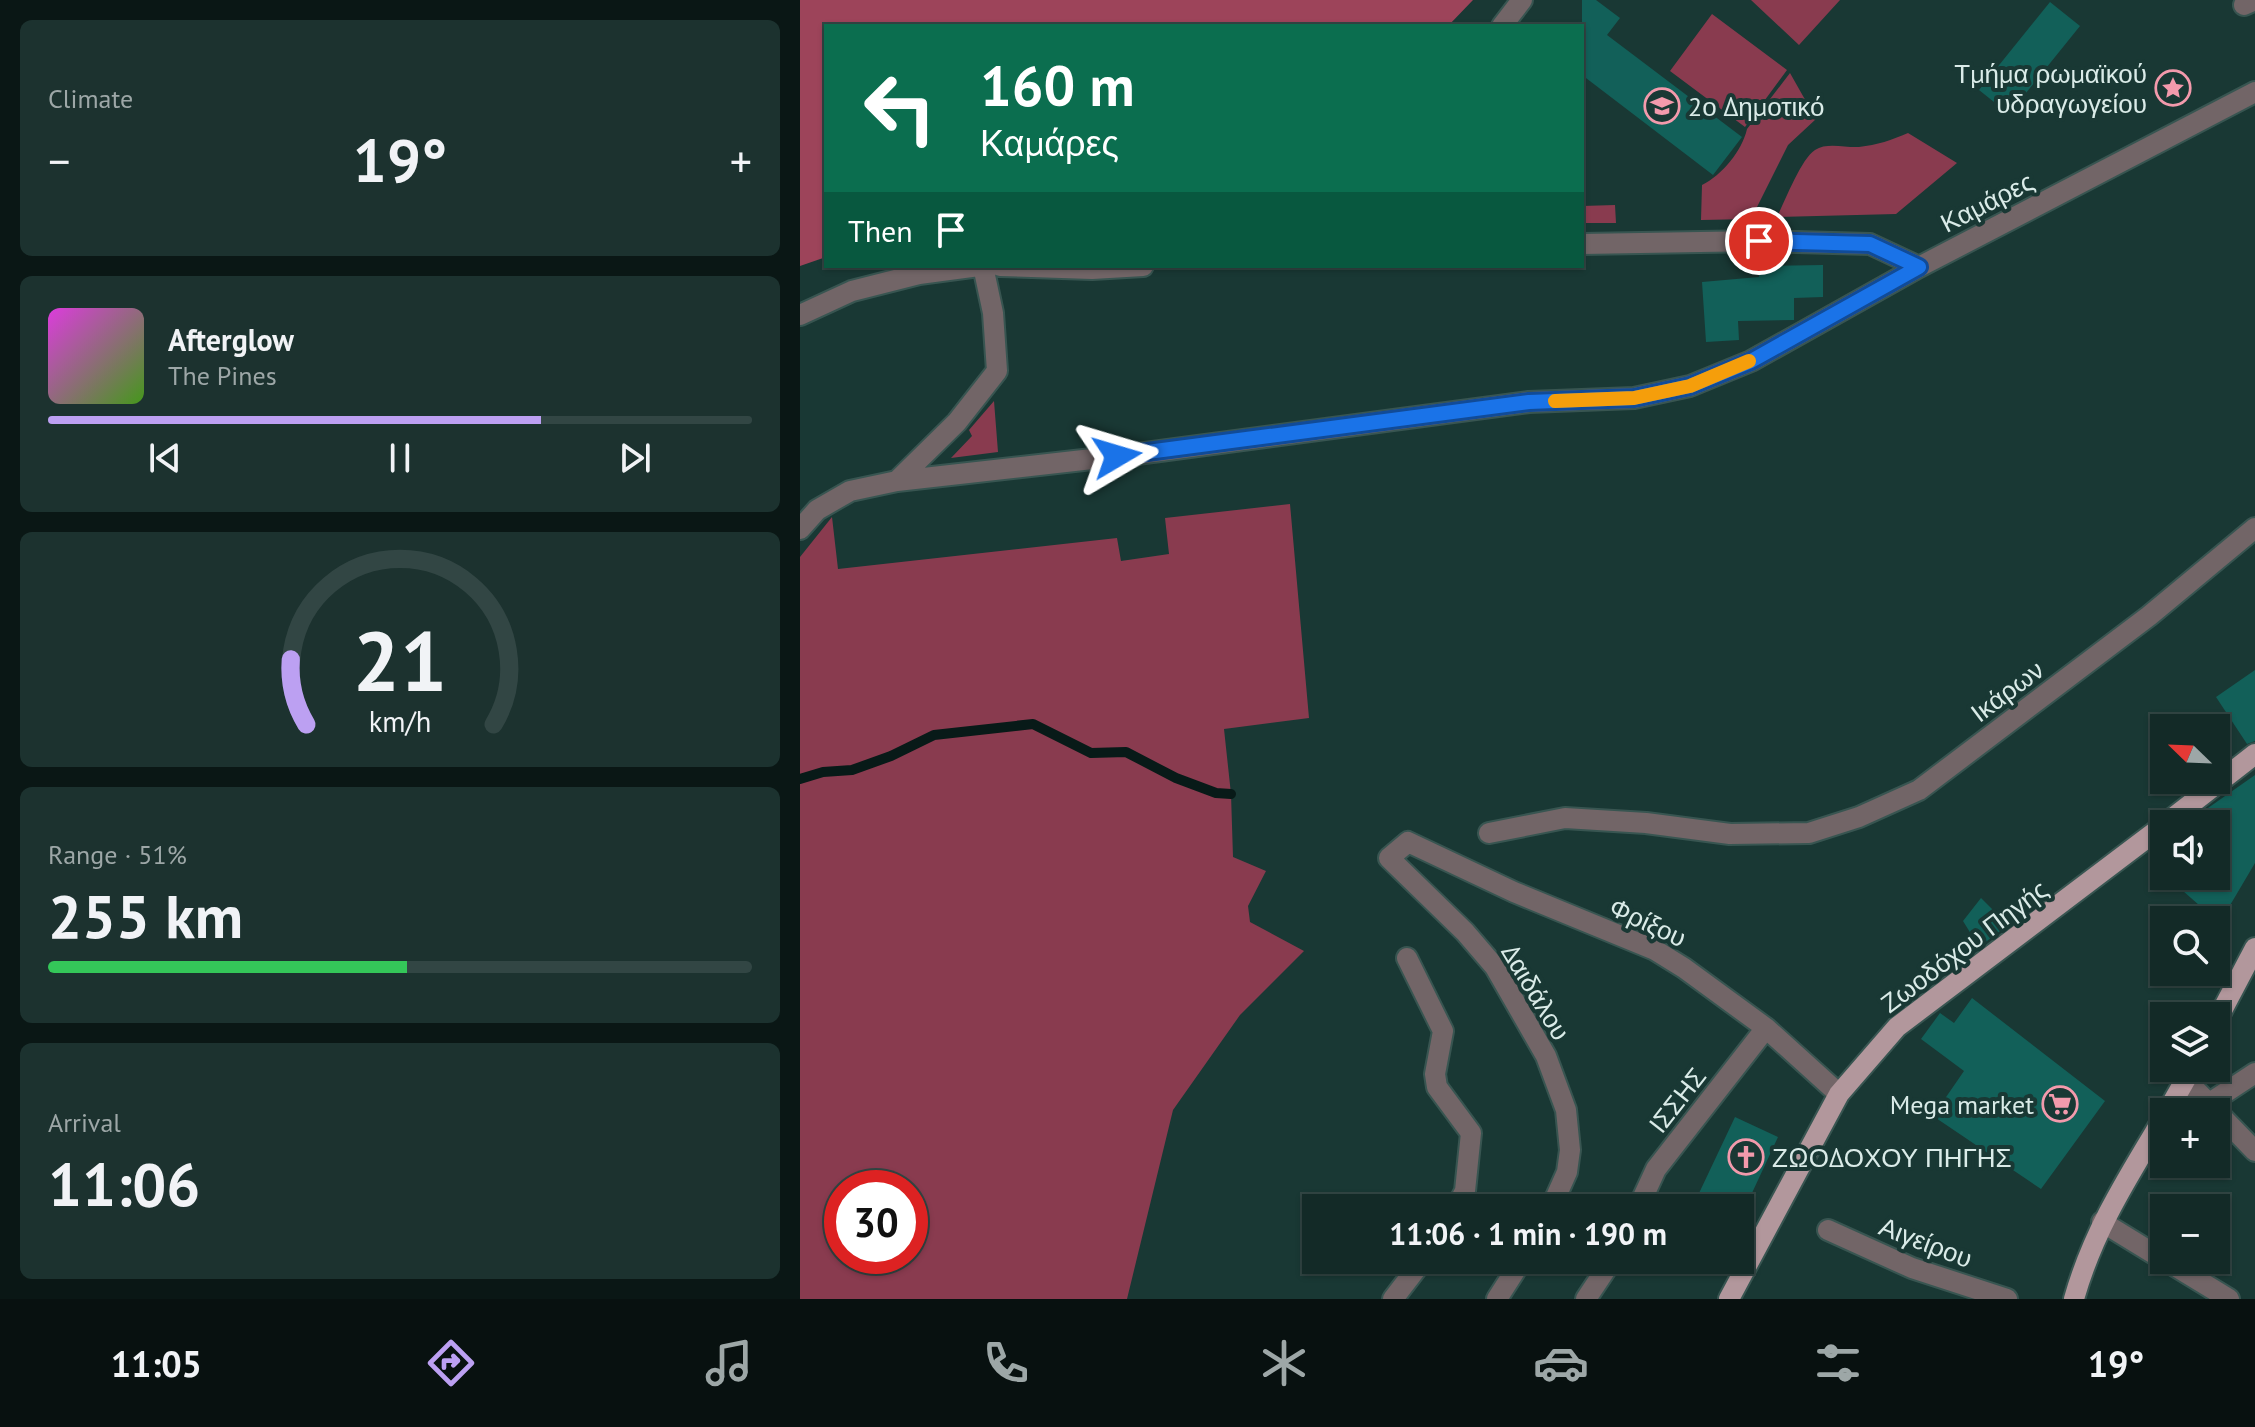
<!DOCTYPE html>
<meta charset="utf-8">
<style>
body{margin:0;font-family:"PT Sans",sans-serif;background:#1c322f;color:#f1f3f6;height:100vh;display:flex;flex-direction:column;font-size:30px;white-space:nowrap}
*{box-sizing:border-box;margin:0}
p{font-size:26px;color:#9da7a7}
.icon{flex:none;width:44px;height:44px;fill:none;stroke:currentColor;stroke-width:2;stroke-linecap:round;stroke-linejoin:round}
.map{position:relative;flex:1;overflow:hidden}
.panel{display:flex;flex-direction:column;gap:20px;padding:20px;background:#0a1715;width:800px}
.panel>*{flex:none}
.banner{position:absolute;left:24px;top:24px;width:760px;height:244px;border-radius:0px;box-shadow:0 2px 6px #0004,0 0 0 2px #324644;background:#0b6e4f;color:#fff;overflow:hidden}
.needle{width:52px;rotate:293deg}
.controls{position:absolute;left:1350px;top:714px;display:grid;gap:16px}
.controls a{display:grid;place-items:center;width:80px;height:80px;border-radius:0px;background:#132a27;box-shadow:0 2px 6px #0004,0 0 0 2px #324644;font-size:40px}
.speed{position:absolute;left:24px;top:1170px;display:flex;gap:16px;font-size:40px;font-weight:700;text-align:center}
.speed>*{display:grid;place-content:center;width:104px;height:104px;border-radius:50%;background:#132a27;box-shadow:0 2px 6px #0004,0 0 0 2px #324644;line-height:1}
.speed .limit{border:12px solid #d22;background:#fff;color:#111}
.pin{position:absolute;display:grid;place-items:center;width:68px;height:68px;color:#fff;margin:-34px;border:4px solid #fff;border-radius:50%;box-shadow:0 2px 8px #0007}
.me{position:absolute;width:88px;margin:-44px;rotate:83deg;stroke-linejoin:round;filter:drop-shadow(0 0 6px #0008)}
.turn{display:flex;align-items:center;gap:28px;height:168px;padding:0 24px;font-size:36px}
.turn .icon{width:104px;height:104px;stroke-width:2.5}
.turn b{display:block;font-size:56px;line-height:68px}
.then{display:flex;align-items:center;height:76px;padding:0 24px;background:#0003;gap:16px;font-size:30px}
.big{font-size:60px;font-weight:800;line-height:1.1}
.panel .card{flex:1;display:flex;flex-direction:column;justify-content:center;gap:12px;min-width:0;padding:0 28px;border-radius:12px;background:#1c322f}
.panel .dial{align-items:center;gap:0}
.dial svg{height:208px;overflow:visible;fill:none;stroke:#324644;stroke-width:7;stroke-linecap:round;text-anchor:middle}
.dial text{fill:#f1f3f6;stroke:none}
.song{display:flex;align-items:center;gap:24px}
.cover{width:96px;height:96px;border-radius:12px;background:linear-gradient(135deg,hsl(300 70% 55%),hsl(100 70% 35%))}
.played{height:8px;border-radius:4px;background:linear-gradient(90deg,#bca0f2 70%,#324644 70%)}
.keys{display:flex;justify-content:space-around;direction:ltr}
.heat{display:flex;justify-content:space-between;align-items:center;font-size:44px;direction:ltr}
.charge{height:12px;border-radius:6px;background:linear-gradient(90deg,#34c759 51%,#324644 0)}
.trip{position:absolute;left:502px;top:1194px;width:452px;height:80px;border-radius:0px;background:#132a27;box-shadow:0 2px 6px #0004,0 0 0 2px #324644;font-weight:800;line-height:80px;text-align:center}
.tab-bar{display:flex;height:128px;justify-content:space-around;align-items:center;background:#081110;color:#9da7a7}
.tab-bar .icon{width:56px;height:56px}
.tab-bar .current{color:#bca0f2}
.tab-bar b{font-size:36px;color:#f1f3f6}
main{display:flex;flex:1;min-height:0}
.map>svg:first-child{display:block}
.green{fill:#893b4f;fill-rule:evenodd}
.forest{fill:#9d445a}
.lines{fill:none;stroke-linecap:round;stroke-linejoin:round}
.stream{stroke:#081a18;stroke-width:10}
.building{fill:#126059}
.pedestrian-casing{stroke:#385551;stroke-width:24}
.minor-casing{stroke:#385551;stroke-width:24}
.primary-casing{stroke:#385551;stroke-width:24}
.pedestrian{stroke:#726567;stroke-width:20}
.minor{stroke:#726567;stroke-width:20}
.primary{stroke:#b2979c;stroke-width:20}
.route-casing{stroke:#114b97;stroke-width:20}
.route{stroke:#1a73e8;stroke-width:14}
.slow{stroke:#f59e0b;stroke-width:14}
.labels{text-anchor:middle;dominant-baseline:central;stroke-width:8;stroke-linejoin:round;paint-order:stroke}
.poi-label{font-size:26px;fill:#daebe8;stroke:#193834;text-anchor:end}
.street-label{font-size:26px;fill:#daebe8;stroke:#193834}
</style>
<main>
<section class="panel">
<div class="card"><p>Climate</p>
<div class="heat"><a>−</a><b class="big">19°</b><a>+</a></div>
</div>
<div class="card">
<div class="song"><i class="cover"></i><div><b>Afterglow</b><p>The Pines</p></div></div>
<div class="played"></div>
<div class="keys"><svg class="icon" aria-label="previous" viewBox="0 0 24 24"><path d="M18 5L8 12l10 7zM5 5v14"/></svg><svg class="icon" aria-label="pause" viewBox="0 0 24 24"><path d="M8 5v14M16 5v14"/></svg><svg class="icon" aria-label="next" viewBox="0 0 24 24"><path d="M6 5l10 7-10 7zM19 5v14"/></svg></div>
</div>
<div class="card dial"><svg viewBox="0 0 100 80">
<path d="M14 69A42 42 0 1 1 86 69"/>
<path d="M14 69A42 42 0 0 1 8 44" stroke="#bca0f2"/>
<text x="50" y="56" font-size="32" font-weight="700">21</text>
<text x="50" y="72" font-size="11">km/h</text>
</svg></div>
<div class="card"><p>Range · 51%</p><b class="big">255 km</b><div class="charge"></div></div>
<div class="card"><p>Arrival</p><b class="big">11:06</b></div>
</section>
<div class="map">
<svg width="1455" height="1299" viewBox="0 0 1455 1299">
<rect width="100%" height="100%" fill="#193834"/>
<path class="green" d="M 951,0 L 1040,0 L 999,45 Z
M 912,14 L 987,70 L 945,127 L 870,71 Z
M 990,73 L 1016,119 L 988,145 L 951,219 L 901,220 L 902,185 C 922,175 942,151 947,129 Z
M 1108,133 L 1157,163 L 1096,214 L 977,217 C 985,201 1001,159 1015,150 C 1027,142 1046,148 1059,147 C 1077,145 1092,140 1108,133 Z
M 815,205 L 816,223 L 782,223 L 782,206 Z
M 194,401 L 198,452 L 151,458 L 172,436 L 169,430 Z
M 490,504 L 509,718 L 424,729 L 431,794 L 433,857 L 466,871 L 448,906 L 450,922 L 504,951 L 440,1015 L 373,1110 L 327,1299 L 0,1299 L 0,557 L 32,517 L 38,569 L 317,538 L 321,561 L 369,554 L 365,518 ZM 42,1188 L 110,1188 L 110,1256 L 42,1256 Z"/>
<path class="forest" d="M 0,0 L 673,0 L 648,26 L 26,26 L 26,257 L 0,266 Z"/>
<g class="lines">
<path class="stream" d="M 0,779 L 23,772 L 52,770 L 91,756 L 134,735 L 233,724 L 291,753 L 326,752 L 376,778 L 416,793 L 431,794"/>
</g>
<path class="building" d="M 782,0 L 796,0 L 820,18 L 807,35 L 942,137 L 913,175 L 782,75 Z
M 1250,2 L 1280,26 L 1209,114 L 1179,90 Z
M 1023,265 L 1023,297 L 994,298 L 994,320 L 938,321 L 939,340 L 906,342 L 902,282 L 959,277 L 959,266 Z
M 1455,670 L 1455,741 L 1447,744 L 1416,697 Z
M 1455,775 L 1455,863 L 1416,929 L 1416,920 L 1366,876 L 1416,876 L 1416,824 L 1406,824 L 1398,815 Z
M 1181,898 L 1208,925 L 1179,947 L 1163,921 Z
M 1172,998 L 1305,1101 L 1241,1189 L 1133,1116 L 1164,1071 L 1121,1039 L 1140,1013 L 1154,1023 Z
M 935,1117 L 978,1137 L 945,1208 L 892,1208 Z"/>
<g class="lines">
<defs>
<path id="pedestrian" d="M 1444,5 L 1455,0"/>
<path id="minor" d="M 702,26 L 722,0
M 782,244 L 959,241 L 1070,244 L 1119,267
M 200,266 L 292,269 L 343,266
M 0,315 L 52,291 L 119,274 L 179,266
M 97,481 L 157,422 L 197,371 L 193,313 L 183,266
M 0,529 L 17,510 L 50,491 L 97,481 L 345,453 L 729,402 L 834,398 L 890,386 L 951,361 L 1119,267 L 1455,92
M 689,833 L 765,818 L 846,823 L 930,834 L 1009,833 L 1059,817 L 1119,790 L 1349,616 L 1455,528
M 607,958 L 643,1031 L 635,1074 L 637,1087 L 671,1133 L 665,1191 L 656,1208
M 1386,1080 L 1455,1151
M 1411,1102 L 1455,1073
M 751,1208 L 767,1172 L 770,1150 L 766,1110 L 746,1056 L 695,967 L 665,932 L 589,858 L 608,842 L 714,892 L 855,950 L 884,968 L 966,1028 L 1039,1094
M 838,1208 L 856,1169 L 966,1028
M 1302,1222 L 1364,1260
M 1028,1230 L 1112,1268 L 1207,1299
M 1365,1260 L 1429,1299
M 593,1299 L 623,1260
M 697,1299 L 722,1260
M 786,1299 L 812,1260"/>
<path id="primary" d="M 1365,824 L 1455,754
M 1416,1022 L 1455,948
M 1367,1112 L 1392,1068
M 929,1299 L 1039,1094 L 1097,1027 L 1364,825
M 1274,1299 C 1293,1231 1328,1177 1364,1117"/>
</defs>
<use href="#pedestrian" class="pedestrian-casing"/>
<use href="#minor" class="minor-casing"/>
<use href="#primary" class="primary-casing"/>
<use href="#pedestrian" class="pedestrian"/>
<use href="#minor" class="minor"/>
<use href="#primary" class="primary"/>
</g>
<g class="lines">
<defs>
<path id="route" d="M 317,456 L 729,402 L 834,398 L 890,386 L 951,361 L 1119,267 L 1070,244 L 959,241"/>
</defs>
<use href="#route" class="route-casing"/>
<use href="#route" class="route"/>
<path class="slow" d="M 755,401 L 834,398 L 890,386 L 949,361"/>
</g>
<defs>
<symbol id="sight-ring" viewBox="-11 -11 22 22"><circle r="9.5" fill="#193834" stroke="#f39aac" stroke-width="1.5"/><path d="M0-6L1.8-2.2L6-1.7L2.9 1.2L3.7 5.4L0 3.3L-3.7 5.4L-2.9 1.2L-6-1.7L-1.8-2.2Z" fill="#f39aac"/></symbol>
<symbol id="school-ring" viewBox="-11 -11 22 22"><circle r="9.5" fill="#193834" stroke="#f39aac" stroke-width="1.5"/><path d="M0-5L7-2L0 1L-7-2ZM-4 1L0 2.5L4 1V4Q0 6-4 4Z" fill="#f39aac"/></symbol>
<symbol id="supermarket-ring" viewBox="-11 -11 22 22"><circle r="9.5" fill="#193834" stroke="#f39aac" stroke-width="1.5"/><path d="M-6-5.5h2.5l.6 2H6L4.5 2H-2.5L-4.4-4H-6ZM-1.5 3.2a1.3 1.3 0 1 0 .1 0ZM3 3.2a1.3 1.3 0 1 0 .1 0Z" fill="#f39aac"/></symbol>
<symbol id="church-ring" viewBox="-11 -11 22 22"><circle r="9.5" fill="#193834" stroke="#f39aac" stroke-width="1.5"/><path d="M-1.2-6h2.4v3.5h3.3v2.4h-3.3V6h-2.4V-.1h-3.3v-2.4h3.3Z" fill="#f39aac"/></symbol>
</defs>
<g fill-rule="evenodd">
<use href="#sight-ring" x="1353" y="68" width="40" height="40"/>
<use href="#school-ring" x="842" y="86" width="40" height="40"/>
<use href="#supermarket-ring" x="1240" y="1084" width="40" height="40"/>
<use href="#church-ring" x="926" y="1137" width="40" height="40"/>
</g>
<g class="labels">
<g class="poi-label">
<text x="1347" y="73">Τμήμα ρωμαϊκού<tspan x="1347" dy="30">υδραγωγείου</tspan></text>
<text x="888" y="106" text-anchor="start">2ο Δημοτικό</text>
<text x="1234" y="1104">Mega market</text>
<text x="972" y="1157" text-anchor="start">ΖΩΟΔΟΧΟΥ ΠΗΓΗΣ</text>
</g>
<g class="street-label">
<text transform="translate(1187 202) rotate(-27)">Καμάρες</text>
<text transform="translate(1207 691) rotate(-37)">Ικάρων</text>
<text transform="translate(848 922) rotate(25)">Φρίξου</text>
<text transform="translate(1164 946) rotate(-37)">Ζωοδόχου Πηγής</text>
<text transform="translate(736 992) rotate(59)">Δαιδάλου</text>
<text transform="translate(877 1100) rotate(-52)">ΙΣΣΗΣ</text>
<text transform="translate(1126 1242) rotate(21)">Αιγείρου</text>
</g>
</g>
</svg>
<div class="controls">
<a><svg class="needle" viewBox="-14 -14 28 28"><path d="M0-13l5 13h-10z" fill="#e53935"/><path d="M0 13l5-13h-10z" fill="#9da7a7"/></svg></a>
<a><svg class="icon" aria-label="sound" viewBox="0 0 24 24"><path d="M4 9h4l5-4v14l-5-4H4zM17 9q2 3 0 6"/></svg></a>
<a><svg class="icon" aria-label="search" viewBox="0 0 24 24"><circle cx="10" cy="10" r="6"/><path d="M15 15l6 6"/></svg></a>
<a><svg class="icon" aria-label="layers" viewBox="0 0 24 24"><path d="M12 4l9 5-9 5-9-5zM3 14l9 5 9-5"/></svg></a>
<a>+</a>
<a>−</a>
</div>
<div class="speed"><div class="limit">30</div></div>
<div class="pin" style="left:959px;top:241px;background:#d93025"><svg class="icon" aria-label="arrive" viewBox="0 0 24 24"><path d="M6 21V4h12l-3 4 3 4H6"/></svg></div>
<svg class="me" style="left:317px;top:456px" viewBox="-20 -20 40 40"><path d="M0-17L14 15 0 8-14 15z" fill="#1a73e8" stroke="#fff" stroke-width="4"/></svg>
<div class="trip">11:06 · 1 min · 190 m</div>
<div class="banner">
<div class="turn"><svg class="icon" aria-label="left" viewBox="0 0 24 24"><path d="M17 20v-9H6M10 6l-5 5 5 5"/></svg><div><b>160 m</b>Καμάρες</div></div>
<div class="then">Then<svg class="icon" aria-label="arrive" viewBox="0 0 24 24"><path d="M6 21V4h12l-3 4 3 4H6"/></svg></div>
</div>
</div>
</main>
<nav class="tab-bar">
<b>11:05</b>
<svg class="icon current" aria-label="directions" viewBox="0 0 24 24"><path d="M12 3l9 9-9 9-9-9zM9 14v-3h6M13 9l2 2-2 2"/></svg>
<svg class="icon" aria-label="music" viewBox="0 0 24 24"><path d="M9 18V5l10-2v13"/><circle cx="6" cy="18" r="3"/><circle cx="16" cy="16" r="3"/></svg>
<svg class="icon" aria-label="phone" viewBox="0 0 24 24"><path d="M5 4h4l2 5-3 2q2 4 5 5l2-3 5 2v4C11 20 4 13 5 4z"/></svg>
<svg class="icon" aria-label="climate" viewBox="0 0 24 24"><path d="M12 3v18M4 7l16 10M4 17L20 7"/></svg>
<svg class="icon" aria-label="car" viewBox="0 0 24 24"><path d="M5 17H2v-5l4-1 3-4h7l3 4 3 1v5h-3M9 17h6M6 11h13"/><circle cx="7" cy="17" r="2"/><circle cx="17" cy="17" r="2"/></svg>
<svg class="icon" aria-label="filters" viewBox="0 0 24 24"><path d="M4 7h16M4 17h16"/><circle cx="9" cy="7" r="2"/><circle cx="15" cy="17" r="2"/></svg>
<b>19°</b>
</nav>
